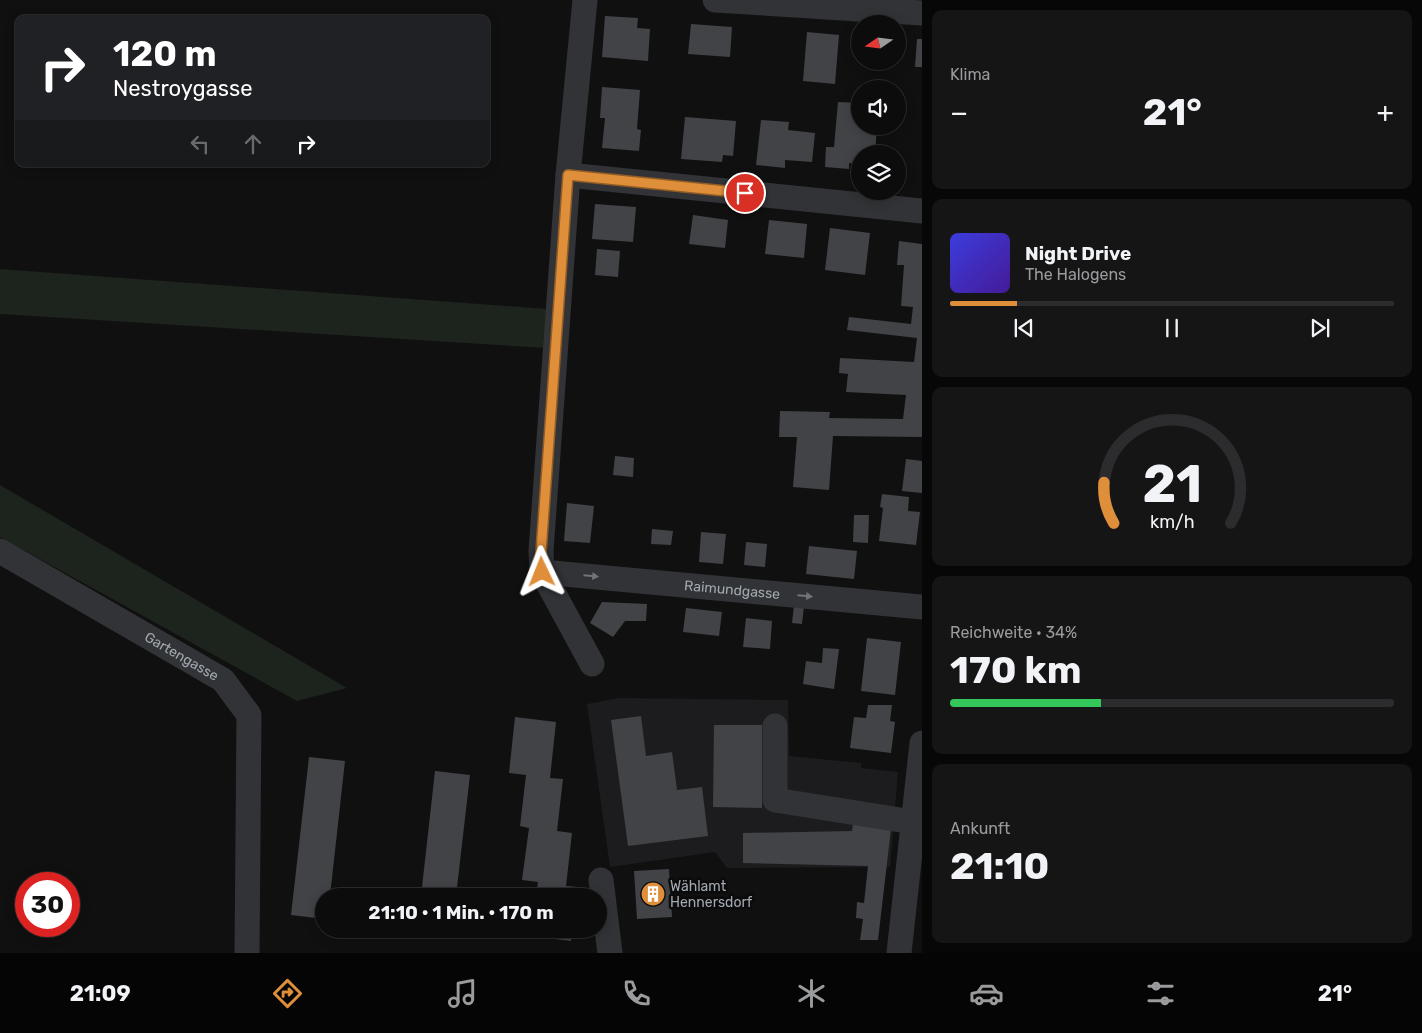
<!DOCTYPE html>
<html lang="de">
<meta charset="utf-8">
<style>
body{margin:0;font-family:Rubik,sans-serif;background:#151516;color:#f1f3f6;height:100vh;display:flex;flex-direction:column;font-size:19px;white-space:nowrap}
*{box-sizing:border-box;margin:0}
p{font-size:16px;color:#9a9b9d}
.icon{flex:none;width:28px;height:28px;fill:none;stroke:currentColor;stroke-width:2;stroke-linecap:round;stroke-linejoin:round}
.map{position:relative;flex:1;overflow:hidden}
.drawer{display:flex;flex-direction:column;gap:10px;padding:10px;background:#070707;width:500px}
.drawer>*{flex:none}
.top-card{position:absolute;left:15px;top:15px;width:475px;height:152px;border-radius:10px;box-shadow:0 2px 12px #0003,0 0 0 1px #2c2c2e;background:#202124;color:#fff;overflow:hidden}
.needle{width:32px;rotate:256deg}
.tools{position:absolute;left:851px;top:15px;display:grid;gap:10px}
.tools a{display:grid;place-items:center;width:55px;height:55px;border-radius:50%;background:#0c0c0d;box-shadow:0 2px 12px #0003,0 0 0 1px #2c2c2e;font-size:25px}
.speed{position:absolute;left:15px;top:872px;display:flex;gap:10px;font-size:25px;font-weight:700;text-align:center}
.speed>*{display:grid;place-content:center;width:65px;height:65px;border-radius:50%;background:#0c0c0d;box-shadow:0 2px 12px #0003,0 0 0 1px #2c2c2e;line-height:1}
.speed .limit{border:8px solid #d22;background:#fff;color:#111}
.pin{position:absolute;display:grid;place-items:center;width:42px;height:42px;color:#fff;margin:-21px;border:2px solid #fff;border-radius:50%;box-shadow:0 1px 5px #0007}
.me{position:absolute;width:55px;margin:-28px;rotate:358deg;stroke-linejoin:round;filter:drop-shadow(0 0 4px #0008)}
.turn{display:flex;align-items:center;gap:18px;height:105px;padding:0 15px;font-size:22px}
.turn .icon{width:65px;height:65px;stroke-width:2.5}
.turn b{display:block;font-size:35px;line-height:42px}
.lanes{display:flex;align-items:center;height:48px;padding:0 15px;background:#0003;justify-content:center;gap:25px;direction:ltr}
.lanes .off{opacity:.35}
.big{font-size:38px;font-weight:700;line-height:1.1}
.drawer .card{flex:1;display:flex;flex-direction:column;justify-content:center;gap:8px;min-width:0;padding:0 18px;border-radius:10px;background:#151516}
.drawer .dial{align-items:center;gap:0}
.dial svg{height:130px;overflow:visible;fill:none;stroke:#2c2c2e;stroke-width:7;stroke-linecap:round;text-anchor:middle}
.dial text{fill:#f1f3f6;stroke:none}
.song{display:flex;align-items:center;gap:15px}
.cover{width:60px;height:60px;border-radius:8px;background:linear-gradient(135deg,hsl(240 70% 55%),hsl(260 70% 35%))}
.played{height:5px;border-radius:2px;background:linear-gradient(90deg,#df8e39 15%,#2c2c2e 15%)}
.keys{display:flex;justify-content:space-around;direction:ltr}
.heat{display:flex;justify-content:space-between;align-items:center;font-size:28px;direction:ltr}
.charge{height:8px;border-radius:4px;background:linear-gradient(90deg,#34c759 34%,#2c2c2e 0)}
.trip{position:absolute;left:315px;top:888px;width:292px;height:50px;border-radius:25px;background:#0c0c0d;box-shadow:0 2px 12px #0003,0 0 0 1px #2c2c2e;font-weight:700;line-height:50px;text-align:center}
.tabs{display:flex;height:80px;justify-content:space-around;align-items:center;background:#050505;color:#9a9b9d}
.tabs .icon{width:35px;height:35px}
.tabs .on{color:#df8e39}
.tabs b{font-size:22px;color:#f1f3f6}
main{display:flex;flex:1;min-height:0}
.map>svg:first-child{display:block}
.built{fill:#1c1c1e}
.green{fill:#1d231d}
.building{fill:#414346}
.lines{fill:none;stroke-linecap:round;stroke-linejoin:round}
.minor{stroke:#313336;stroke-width:25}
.oneway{fill:#6f7479}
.route-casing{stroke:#915c25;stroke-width:12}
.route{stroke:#df8e39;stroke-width:9}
.labels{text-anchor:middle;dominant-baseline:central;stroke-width:5;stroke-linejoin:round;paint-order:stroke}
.street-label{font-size:14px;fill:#a2a9b0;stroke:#0b0b0c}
.poi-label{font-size:14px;fill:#a2a9b0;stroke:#0b0b0c;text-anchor:start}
</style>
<main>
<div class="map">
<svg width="922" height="953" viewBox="0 0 922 953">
<rect width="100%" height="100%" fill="#101011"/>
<path class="built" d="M 619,698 L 788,700 L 789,756 L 861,763 L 861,768 L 898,772 L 890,867 L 727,868 L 715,852 L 610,867 L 587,704 Z"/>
<path class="green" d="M 0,269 L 548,309 L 546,348 L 0,314 Z
M 0,485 L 347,688 L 297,701 L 0,537 Z"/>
<path class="building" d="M 605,16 L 638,18 L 637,28 L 650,29 L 648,61 L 602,57 Z
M 691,24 L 732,27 L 730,57 L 688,54 Z
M 807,32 L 839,35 L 835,84 L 803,81 Z
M 917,39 L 922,39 L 922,67 L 915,67 Z
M 602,87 L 640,90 L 637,129 L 641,130 L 639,151 L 602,148 L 605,118 L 600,118 Z
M 838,102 L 860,103 L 860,126 L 877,126 L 875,154 L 860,154 L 860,164 L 849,163 L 849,169 L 825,167 L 826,147 L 834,147 Z
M 685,117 L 736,121 L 733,156 L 723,155 L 722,162 L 681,159 Z
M 761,120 L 789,122 L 788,130 L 815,133 L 812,162 L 785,160 L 785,168 L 756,165 Z
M 595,204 L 636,207 L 633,242 L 592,239 Z
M 693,215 L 728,220 L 725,248 L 689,244 Z
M 769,220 L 807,224 L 804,258 L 765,254 Z
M 830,228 L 870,233 L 865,275 L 825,270 Z
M 899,241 L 922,244 L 922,437 L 833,436 L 829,490 L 793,487 L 797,437 L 779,437 L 780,411 L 830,412 L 829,418 L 903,419 L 906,395 L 846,392 L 848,374 L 839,373 L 840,358 L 914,362 L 917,338 L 847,330 L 849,317 L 911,324 L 913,307 L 901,306 L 904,265 L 897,265 Z
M 597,249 L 620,251 L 618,277 L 595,275 Z
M 615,456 L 634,458 L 633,477 L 613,475 Z
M 906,459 L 922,461 L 922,493 L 902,491 Z
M 882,494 L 909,497 L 908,511 L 920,512 L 916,545 L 879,541 L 883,508 L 880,507 Z
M 567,503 L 594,506 L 590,543 L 564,541 Z
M 854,515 L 869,515 L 868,543 L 853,542 Z
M 652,529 L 673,531 L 671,545 L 651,544 Z
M 701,532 L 726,534 L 723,564 L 699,562 Z
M 746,542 L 767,544 L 765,567 L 744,565 Z
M 809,546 L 857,551 L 854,579 L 806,574 Z
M 602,602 L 647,604 L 646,621 L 625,621 L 613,637 L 590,623 Z
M 794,605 L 804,606 L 802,624 L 792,623 Z
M 686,608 L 722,612 L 719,636 L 683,632 Z
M 746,618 L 772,621 L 770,649 L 743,647 Z
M 867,638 L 901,642 L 895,695 L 861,691 Z
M 823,648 L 839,649 L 834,689 L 803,684 L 806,661 L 822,663 Z
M 868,705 L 892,705 L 890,721 L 895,722 L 891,753 L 850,748 L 854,717 L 866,718 Z
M 641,716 L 646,756 L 672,752 L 677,790 L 702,787 L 708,836 L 628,846 L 611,720 Z
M 515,717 L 556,722 L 550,778 L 563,779 L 557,831 L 572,833 L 566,886 L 578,887 L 576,896 L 536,896 L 538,882 L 522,880 L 529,828 L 520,826 L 526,775 L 509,773 Z
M 714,725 L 762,725 L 762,808 L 713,807 Z
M 309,757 L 345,761 L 330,896 L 324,896 L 324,919 L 291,915 Z
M 435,771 L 470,775 L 456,896 L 421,896 Z
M 853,824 L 891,829 L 878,940 L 860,940 L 863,919 L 856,918 L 857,902 L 864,903 L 868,866 L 743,863 L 743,833 L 852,831 Z
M 669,869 L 672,917 L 637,919 L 634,871 Z
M 532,929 L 572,929 L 571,941 L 531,936 Z"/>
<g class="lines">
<g class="minor">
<path d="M 585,0 L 568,175 L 541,551 L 542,572 L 592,664"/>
<path d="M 715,0 L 922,13"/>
<path d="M 568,175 L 922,211"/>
<path id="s1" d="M 0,551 L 223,680 L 249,715 L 247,953"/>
<path id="s2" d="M 542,572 L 922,607"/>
<path d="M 775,726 L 775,800 L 913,822"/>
<path d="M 601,880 L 610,953"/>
<path d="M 899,953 L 922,743"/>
</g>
</g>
<defs><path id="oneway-solid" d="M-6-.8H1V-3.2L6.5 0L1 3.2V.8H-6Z" transform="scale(1.25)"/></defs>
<g class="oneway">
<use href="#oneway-solid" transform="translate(591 576) rotate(5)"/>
<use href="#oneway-solid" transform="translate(805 596) rotate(5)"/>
</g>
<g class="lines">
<defs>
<path id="route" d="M 542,572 L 541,552 L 568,175 L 745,193"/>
</defs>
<use href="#route" class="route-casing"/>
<use href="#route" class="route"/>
</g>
<defs>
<symbol id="building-disc" viewBox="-11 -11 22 22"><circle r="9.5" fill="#df8e39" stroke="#0b0b0c"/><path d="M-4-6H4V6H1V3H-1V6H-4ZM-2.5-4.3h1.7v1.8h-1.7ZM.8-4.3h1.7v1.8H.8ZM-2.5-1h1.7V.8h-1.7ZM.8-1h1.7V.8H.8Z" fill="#fff"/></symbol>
</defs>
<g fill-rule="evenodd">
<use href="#building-disc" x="639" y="880" width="28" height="28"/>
</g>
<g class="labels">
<g class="street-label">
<text stroke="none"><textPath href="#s2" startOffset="191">Raimundgasse</textPath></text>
<text stroke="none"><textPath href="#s1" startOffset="210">Gartengasse</textPath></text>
</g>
<g class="poi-label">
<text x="670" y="886">Wählamt<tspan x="670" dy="16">Hennersdorf</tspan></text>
</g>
</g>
</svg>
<div class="tools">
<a><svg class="needle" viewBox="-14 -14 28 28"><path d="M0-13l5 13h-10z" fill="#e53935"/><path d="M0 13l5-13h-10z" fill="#9a9b9d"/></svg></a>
<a><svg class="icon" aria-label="sound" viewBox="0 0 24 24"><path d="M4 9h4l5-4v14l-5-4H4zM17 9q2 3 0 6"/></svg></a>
<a><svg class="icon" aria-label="layers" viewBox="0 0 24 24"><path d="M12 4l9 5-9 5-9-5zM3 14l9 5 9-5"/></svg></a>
</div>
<div class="speed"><div class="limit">30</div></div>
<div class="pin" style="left:745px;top:193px;background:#d93025"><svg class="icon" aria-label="arrive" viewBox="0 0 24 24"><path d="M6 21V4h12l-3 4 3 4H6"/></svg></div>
<svg class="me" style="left:542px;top:572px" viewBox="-20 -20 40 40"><path d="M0-17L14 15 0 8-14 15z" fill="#df8e39" stroke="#fff" stroke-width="4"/></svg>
<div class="trip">21:10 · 1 Min. · 170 m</div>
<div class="top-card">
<div class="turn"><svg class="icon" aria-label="right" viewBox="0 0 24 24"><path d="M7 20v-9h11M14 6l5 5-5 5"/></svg><div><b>120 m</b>Nestroygasse</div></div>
<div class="lanes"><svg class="icon off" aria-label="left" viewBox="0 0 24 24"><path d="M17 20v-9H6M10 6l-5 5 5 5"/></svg><svg class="icon off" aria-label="ahead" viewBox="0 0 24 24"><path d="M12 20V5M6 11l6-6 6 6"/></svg><svg class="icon" aria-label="right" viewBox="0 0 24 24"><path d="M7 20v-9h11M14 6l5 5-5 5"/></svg></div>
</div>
</div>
<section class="drawer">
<div class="card"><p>Klima</p>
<div class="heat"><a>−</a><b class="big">21°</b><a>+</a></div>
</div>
<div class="card">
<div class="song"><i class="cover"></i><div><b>Night Drive</b><p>The Halogens</p></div></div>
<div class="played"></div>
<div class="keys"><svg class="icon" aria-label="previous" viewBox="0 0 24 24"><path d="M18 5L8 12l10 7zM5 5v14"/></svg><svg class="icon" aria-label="pause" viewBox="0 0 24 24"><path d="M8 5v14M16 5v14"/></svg><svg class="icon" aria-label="next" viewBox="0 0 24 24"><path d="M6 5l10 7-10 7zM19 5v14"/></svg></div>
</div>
<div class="card dial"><svg viewBox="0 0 100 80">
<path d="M14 69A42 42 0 1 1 86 69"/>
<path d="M14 69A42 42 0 0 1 8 44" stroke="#df8e39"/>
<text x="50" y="56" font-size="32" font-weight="700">21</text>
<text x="50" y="72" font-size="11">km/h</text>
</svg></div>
<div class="card"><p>Reichweite · 34%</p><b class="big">170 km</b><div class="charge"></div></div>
<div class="card"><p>Ankunft</p><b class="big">21:10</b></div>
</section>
</main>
<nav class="tabs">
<b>21:09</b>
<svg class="icon on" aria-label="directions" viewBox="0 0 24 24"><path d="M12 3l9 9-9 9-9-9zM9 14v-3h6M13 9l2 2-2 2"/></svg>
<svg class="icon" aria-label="music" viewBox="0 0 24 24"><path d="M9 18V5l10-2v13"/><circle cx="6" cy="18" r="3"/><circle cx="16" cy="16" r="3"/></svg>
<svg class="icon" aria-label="phone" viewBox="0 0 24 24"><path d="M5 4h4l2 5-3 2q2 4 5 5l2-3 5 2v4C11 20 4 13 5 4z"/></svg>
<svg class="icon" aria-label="climate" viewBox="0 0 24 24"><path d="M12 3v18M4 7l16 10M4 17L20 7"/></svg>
<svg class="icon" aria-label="car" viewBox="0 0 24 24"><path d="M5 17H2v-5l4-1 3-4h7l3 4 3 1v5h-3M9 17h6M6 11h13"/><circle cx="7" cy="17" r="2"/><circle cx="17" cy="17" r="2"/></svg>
<svg class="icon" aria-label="filters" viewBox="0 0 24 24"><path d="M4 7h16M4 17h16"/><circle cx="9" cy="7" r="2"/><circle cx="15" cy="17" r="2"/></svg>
<b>21°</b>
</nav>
